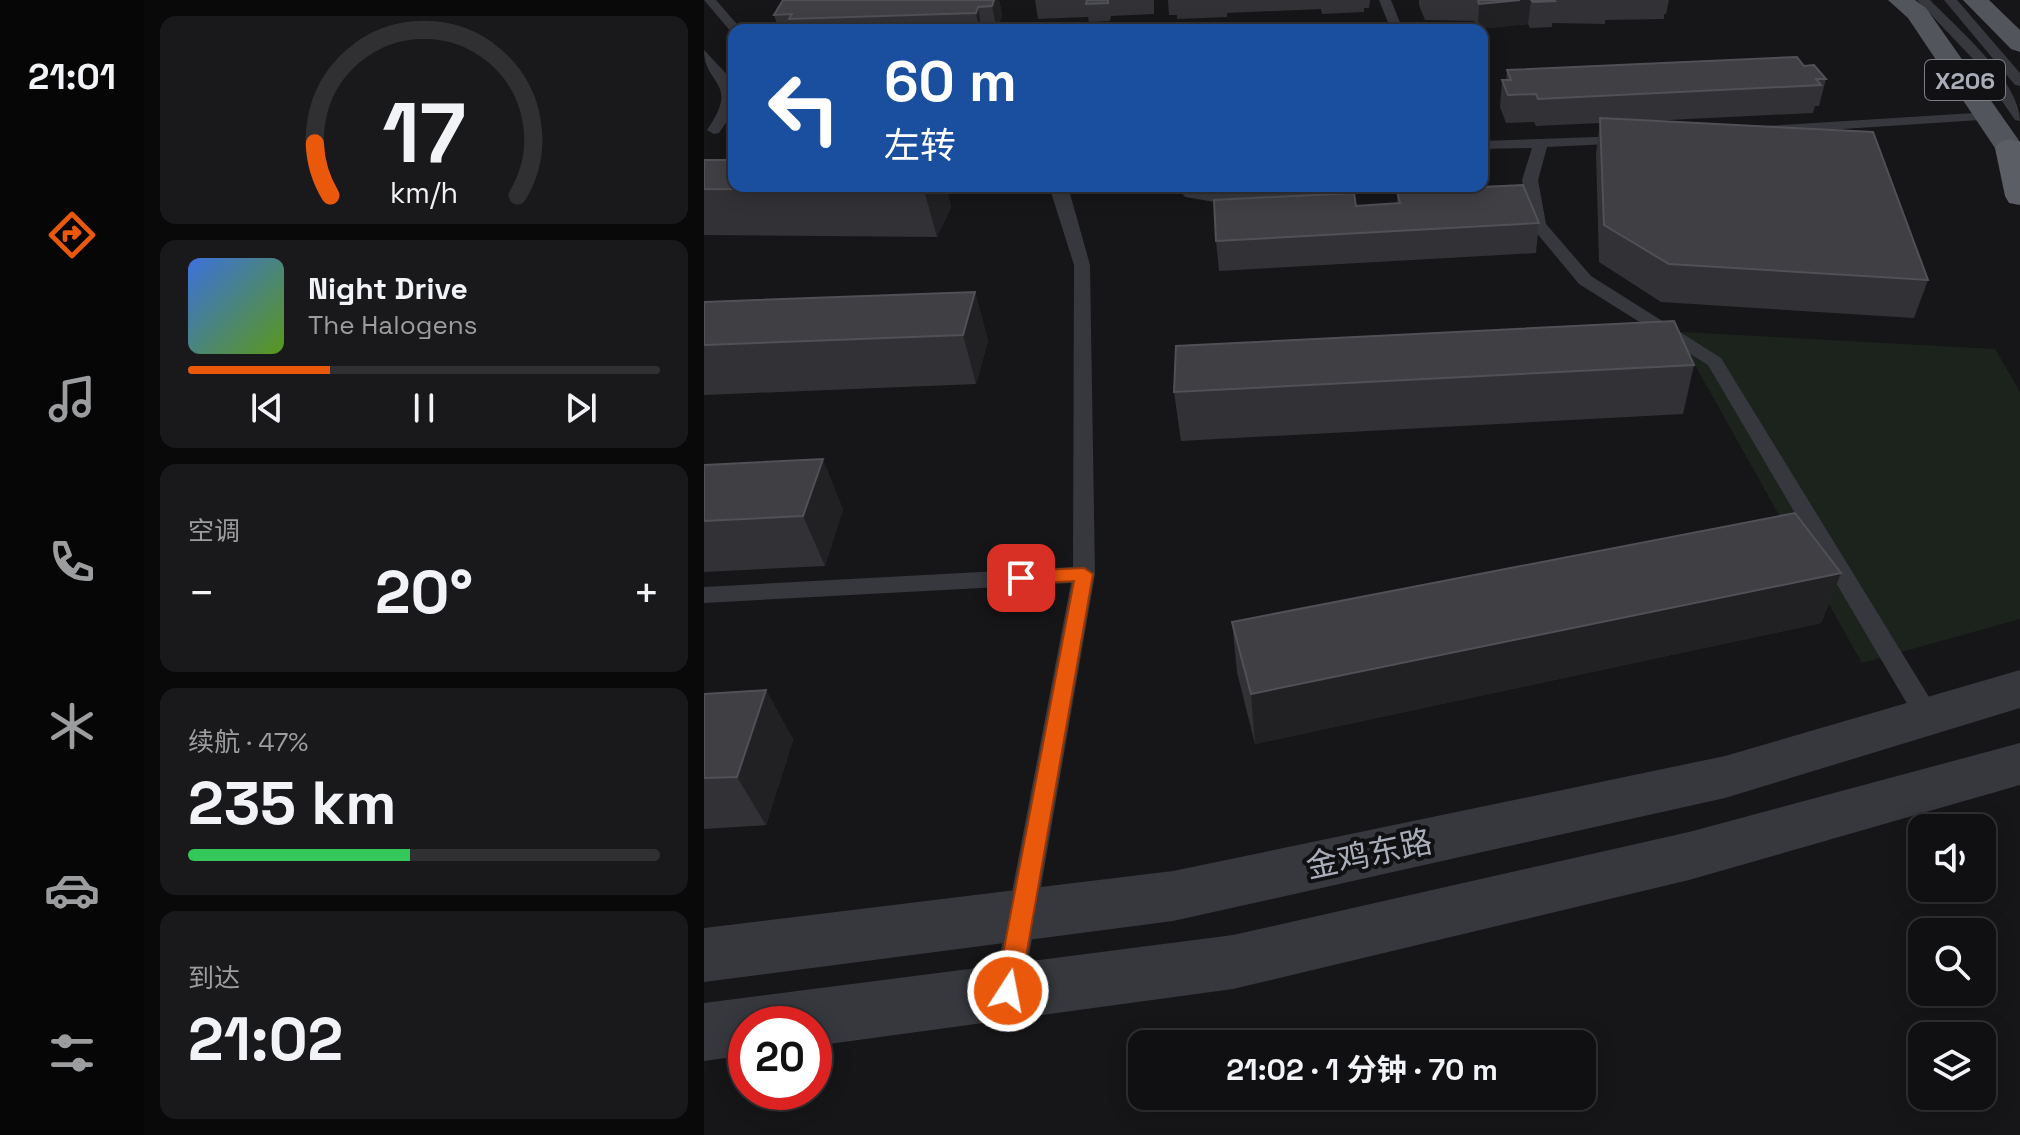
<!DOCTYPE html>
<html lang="zh">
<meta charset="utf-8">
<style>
body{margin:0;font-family:"Space Grotesk","Noto Sans SC",sans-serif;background:#19191b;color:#f1f3f6;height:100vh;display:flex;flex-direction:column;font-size:30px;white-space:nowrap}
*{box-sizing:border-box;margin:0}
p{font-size:26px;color:#9c9d9f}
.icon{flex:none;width:44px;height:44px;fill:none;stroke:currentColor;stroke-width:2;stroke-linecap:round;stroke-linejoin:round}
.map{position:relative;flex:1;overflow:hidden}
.sheet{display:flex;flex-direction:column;gap:16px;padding:16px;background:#09090a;width:560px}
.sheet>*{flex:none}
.banner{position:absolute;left:24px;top:24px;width:760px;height:168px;border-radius:16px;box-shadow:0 4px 20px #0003,0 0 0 2px #303032;background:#1a4fa0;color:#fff;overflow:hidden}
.tools{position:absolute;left:1204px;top:814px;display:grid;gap:16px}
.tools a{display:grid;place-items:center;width:88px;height:88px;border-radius:16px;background:#101012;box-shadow:0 4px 20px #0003,0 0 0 2px #303032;font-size:40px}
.speed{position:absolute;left:24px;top:1006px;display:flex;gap:16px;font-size:40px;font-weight:700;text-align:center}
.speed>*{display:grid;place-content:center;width:104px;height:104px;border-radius:50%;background:#101012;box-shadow:0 4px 20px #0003,0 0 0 2px #303032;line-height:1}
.speed .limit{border:12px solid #d22;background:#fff;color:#111}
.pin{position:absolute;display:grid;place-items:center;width:68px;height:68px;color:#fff;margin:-34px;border-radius:16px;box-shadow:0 4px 12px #0006}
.me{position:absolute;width:88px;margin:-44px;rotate:11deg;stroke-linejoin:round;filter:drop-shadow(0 0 6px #0008)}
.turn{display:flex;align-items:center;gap:28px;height:168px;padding:0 24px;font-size:36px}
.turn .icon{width:104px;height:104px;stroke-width:2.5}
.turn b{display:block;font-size:56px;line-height:68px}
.big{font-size:60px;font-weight:700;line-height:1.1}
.sheet .card{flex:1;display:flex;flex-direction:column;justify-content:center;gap:12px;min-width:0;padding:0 28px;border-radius:16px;background:#19191b}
.sheet .dial{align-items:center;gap:0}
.dial svg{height:208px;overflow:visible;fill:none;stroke:#303032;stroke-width:7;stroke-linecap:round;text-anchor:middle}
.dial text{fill:#f1f3f6;stroke:none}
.song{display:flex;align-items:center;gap:24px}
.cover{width:96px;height:96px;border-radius:12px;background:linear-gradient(135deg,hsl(220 70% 55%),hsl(90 70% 35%))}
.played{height:8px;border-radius:4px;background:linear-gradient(90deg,#ea580c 30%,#303032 30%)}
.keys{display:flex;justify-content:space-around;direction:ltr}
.heat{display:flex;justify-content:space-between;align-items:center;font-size:44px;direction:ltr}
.charge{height:12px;border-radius:6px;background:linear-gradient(90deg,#34c759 47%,#303032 0)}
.trip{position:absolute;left:424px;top:1030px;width:468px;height:80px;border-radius:16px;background:#101012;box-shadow:0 4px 20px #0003,0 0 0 2px #303032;font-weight:700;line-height:80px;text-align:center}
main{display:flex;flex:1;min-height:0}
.tab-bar{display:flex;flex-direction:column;width:144px;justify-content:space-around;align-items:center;background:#060607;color:#9c9d9f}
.tab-bar .icon{width:56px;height:56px}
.tab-bar .on{color:#ea580c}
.tab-bar b{font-size:36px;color:#f1f3f6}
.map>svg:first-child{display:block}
.green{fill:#1c231d}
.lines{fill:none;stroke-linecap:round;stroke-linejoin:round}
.service{fill:#37383d;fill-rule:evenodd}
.tertiary{fill:#37383d;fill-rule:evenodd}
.primary{fill:#53555c;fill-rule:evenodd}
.trunk{fill:#5b5e65;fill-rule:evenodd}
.wall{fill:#323236}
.shaded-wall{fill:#212124}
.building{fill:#3f3f44;stroke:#4f5156;stroke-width:2}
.route{fill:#ea580c;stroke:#983908;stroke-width:2}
.labels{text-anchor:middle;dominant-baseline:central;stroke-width:8;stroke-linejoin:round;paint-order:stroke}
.shield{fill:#111113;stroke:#7b7e86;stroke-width:2}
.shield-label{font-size:24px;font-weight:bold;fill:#a8adb8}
.near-street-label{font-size:32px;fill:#a8adb8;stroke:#111113}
</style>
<main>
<nav class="tab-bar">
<b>21:01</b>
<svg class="icon on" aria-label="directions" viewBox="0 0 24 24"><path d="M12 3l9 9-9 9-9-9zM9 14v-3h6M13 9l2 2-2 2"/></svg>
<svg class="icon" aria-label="music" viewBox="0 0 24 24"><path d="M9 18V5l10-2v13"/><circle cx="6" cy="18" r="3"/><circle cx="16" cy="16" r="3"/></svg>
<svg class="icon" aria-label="phone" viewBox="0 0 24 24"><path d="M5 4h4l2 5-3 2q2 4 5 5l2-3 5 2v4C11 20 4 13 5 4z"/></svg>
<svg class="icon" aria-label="climate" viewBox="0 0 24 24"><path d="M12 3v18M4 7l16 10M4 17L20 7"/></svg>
<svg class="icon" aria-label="car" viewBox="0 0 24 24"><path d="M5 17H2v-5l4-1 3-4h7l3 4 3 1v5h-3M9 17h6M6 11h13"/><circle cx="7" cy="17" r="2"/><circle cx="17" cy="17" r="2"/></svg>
<svg class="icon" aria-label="filters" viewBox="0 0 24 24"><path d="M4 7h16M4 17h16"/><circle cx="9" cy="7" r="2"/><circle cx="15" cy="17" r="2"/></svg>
</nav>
<section class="sheet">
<div class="card dial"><svg viewBox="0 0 100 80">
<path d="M14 69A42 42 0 1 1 86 69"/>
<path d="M14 69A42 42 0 0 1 8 49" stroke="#ea580c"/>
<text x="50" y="56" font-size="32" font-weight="700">17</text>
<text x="50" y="72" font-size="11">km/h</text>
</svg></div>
<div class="card">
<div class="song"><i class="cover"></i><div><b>Night Drive</b><p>The Halogens</p></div></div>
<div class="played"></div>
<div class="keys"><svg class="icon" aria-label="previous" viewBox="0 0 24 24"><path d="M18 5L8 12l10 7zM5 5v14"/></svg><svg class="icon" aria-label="pause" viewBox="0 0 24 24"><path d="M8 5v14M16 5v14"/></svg><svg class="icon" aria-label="next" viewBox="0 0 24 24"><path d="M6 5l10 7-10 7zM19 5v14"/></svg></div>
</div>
<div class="card"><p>空调</p>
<div class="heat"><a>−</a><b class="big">20°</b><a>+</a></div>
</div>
<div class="card"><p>续航 · 47%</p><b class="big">235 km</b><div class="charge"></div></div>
<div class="card"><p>到达</p><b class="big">21:02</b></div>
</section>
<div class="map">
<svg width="1316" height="1135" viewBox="0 0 1316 1135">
<rect width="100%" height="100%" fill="#161618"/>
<path class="green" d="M 940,330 L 1291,349 L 1316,392 L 1316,619 L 1158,663 L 991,365 Z"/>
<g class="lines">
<path class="service" d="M 0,0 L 12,0 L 38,30 L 28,33 Z
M 675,0 L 687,0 L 699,30 L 687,30 Z
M 1213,0 L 1226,0 C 1253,28 1316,81 1316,121 L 1311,120 L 1270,60 Z
M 1240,0 L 1253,0 L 1316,73 L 1316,86 L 1311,85 Z
M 0,50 L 30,82 L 30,111 L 15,133 L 10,134 L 3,130 C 37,81 0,86 0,50 Z
M 1286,112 L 1293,116 L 1291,119 L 1063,134 L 1056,130 L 1063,126 Z
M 921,136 L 926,137 L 926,143 L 843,147 L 834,180 L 842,224 L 887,276 L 1017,358 L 1233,710 L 1236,717 L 1233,724 L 1224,727 L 1215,724 L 1004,365 L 875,284 L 826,225 L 818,180 L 828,148 L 778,149 L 778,141 Z
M 345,186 L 362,186 L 365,190 L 386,265 L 391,574 L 319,991 L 314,1001 L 304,1005 L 294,1001 L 289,991 L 367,583 L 0,603 L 0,587 L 369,567 L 370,265 Z
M 472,186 L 517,193 L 629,186 L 706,186 L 698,191 L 517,203 L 481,197 Z"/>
<path class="tertiary" d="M 1316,670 L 1316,708 L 1021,798 L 469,921 L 0,982 L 0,928 L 469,871 L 1021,756 Z
M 1316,743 L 1316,785 L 985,880 L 529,989 L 110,1046 L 110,1024 L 42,1024 L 42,1055 L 0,1061 L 0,1003 L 529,935 L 985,832 Z"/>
<path class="primary" d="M 1184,0 L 1211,0 L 1222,8 L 1316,142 L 1316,172 L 1305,169 L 1204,18 Z
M 1259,0 L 1285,0 L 1316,30 L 1316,52 L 1307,49 Z"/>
<path class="trunk" d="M 1306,139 L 1316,142 L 1316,205 L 1305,203 L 1301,196 L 1291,148 L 1296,142 Z"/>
</g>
<path class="wall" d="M 295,0 L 298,15 L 293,30 L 75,30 L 70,15 Z
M 331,0 L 450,0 L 450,14 L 407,16 L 406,21 L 385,22 L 384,17 L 334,19 Z
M 464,0 L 666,0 L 665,8 L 660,8 L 660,12 L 618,14 L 617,9 L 523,13 L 523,17 L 473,19 L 473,15 L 465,15 Z
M 715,0 L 965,0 L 962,14 L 960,14 L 960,19 L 901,20 L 901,24 L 848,23 L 848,27 L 826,28 L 824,24 L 774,29 L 770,21 L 721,20 L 715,5 Z
M 1100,66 L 1122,79 L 1115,106 L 1111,106 L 1109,113 L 944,121 L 1224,280 L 1210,318 L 957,302 L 895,262 L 892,153 L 896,123 L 832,126 L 830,122 L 802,123 L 796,107 L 798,80 L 802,80 L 803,70 Z
M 0,160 L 242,186 L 247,207 L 233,237 L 0,235 Z
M 693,191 L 835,223 L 832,253 L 515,271 L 512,241 L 652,206 L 693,203 Z
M 271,292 L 284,341 L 272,384 L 0,395 L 0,302 Z
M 990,365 L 979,414 L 477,441 L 470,392 Z
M 0,465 L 139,509 L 121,566 L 0,572 Z
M 1137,573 L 1117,623 L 551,744 L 533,672 L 528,622 Z
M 62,690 L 89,740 L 62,825 L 0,829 L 0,694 Z"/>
<path class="shaded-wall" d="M 290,0 L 295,0 L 298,15 L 293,30 L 288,6 Z
M 816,0 L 827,0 L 824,24 L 774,29 L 775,4 Z
M 274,7 L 278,30 L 275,30 L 272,13 Z
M 223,186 L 242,186 L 247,207 L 233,237 L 220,190 Z
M 271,292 L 284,341 L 272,384 L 259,335 Z
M 119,459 L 139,509 L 121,566 L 99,516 Z
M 1137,573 L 1117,623 L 551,744 L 547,694 Z
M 62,690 L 89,740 L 62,825 L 33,777 Z"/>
<path class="building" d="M 79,0 L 290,0 L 288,6 L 274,7 L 272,13 L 85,19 L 88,14 L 70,15 Z
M 383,0 L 404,0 L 404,3 L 382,4 Z
M 774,0 L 816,0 L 775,4 Z
M 827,0 L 850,0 L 851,1 L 829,2 Z
M 521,27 L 521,30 L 441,30 Z
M 1093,57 L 1100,66 L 1110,65 L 1122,79 L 1112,79 L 1117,85 L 834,99 L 832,94 L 804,95 L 798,80 L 807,80 L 803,70 Z
M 896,118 L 1169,132 L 1224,280 L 965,264 L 900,225 Z
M 0,160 L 30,160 L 30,186 L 223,186 L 220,190 L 0,189 Z
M 819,185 L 835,223 L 512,241 L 510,200 L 650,193 L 652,206 L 696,203 L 693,191 Z
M 271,292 L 259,335 L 0,345 L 0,302 Z
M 970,321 L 990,365 L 470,392 L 472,346 Z
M 119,459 L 99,516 L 0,521 L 0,465 Z
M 1091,513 L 1137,573 L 547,694 L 528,622 Z
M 62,690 L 33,777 L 0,778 L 0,694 Z"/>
<path class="route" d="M 380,568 L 389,574 L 316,991 L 313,1000 L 304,1003 L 296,1000 L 292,991 L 370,581 L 317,584 L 307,578 L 317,571 Z"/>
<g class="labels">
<rect class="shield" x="1221" y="60" width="80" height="40" rx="6"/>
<g class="shield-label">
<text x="1261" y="80">X206</text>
</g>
<g class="near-street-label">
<text transform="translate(665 854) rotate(-12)">金鸡东路</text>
</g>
</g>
</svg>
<div class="tools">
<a><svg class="icon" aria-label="sound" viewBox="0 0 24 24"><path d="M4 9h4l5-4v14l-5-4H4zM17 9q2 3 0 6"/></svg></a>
<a><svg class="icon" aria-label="search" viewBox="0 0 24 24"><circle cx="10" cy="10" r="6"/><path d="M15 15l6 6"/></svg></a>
<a><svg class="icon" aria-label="layers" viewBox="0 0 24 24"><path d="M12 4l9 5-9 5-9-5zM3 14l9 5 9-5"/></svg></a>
</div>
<div class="speed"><div class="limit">20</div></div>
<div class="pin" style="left:317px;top:578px;background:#d93025"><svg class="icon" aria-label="arrive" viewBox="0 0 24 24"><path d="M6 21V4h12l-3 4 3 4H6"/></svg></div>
<svg class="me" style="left:304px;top:991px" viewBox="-20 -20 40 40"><circle r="17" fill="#ea580c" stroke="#fff" stroke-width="3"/><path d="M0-11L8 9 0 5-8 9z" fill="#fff"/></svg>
<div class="trip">21:02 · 1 分钟 · 70 m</div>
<div class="banner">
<div class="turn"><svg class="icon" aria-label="left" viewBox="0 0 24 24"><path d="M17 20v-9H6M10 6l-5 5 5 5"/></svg><div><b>60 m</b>左转</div></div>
</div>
</div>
</main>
